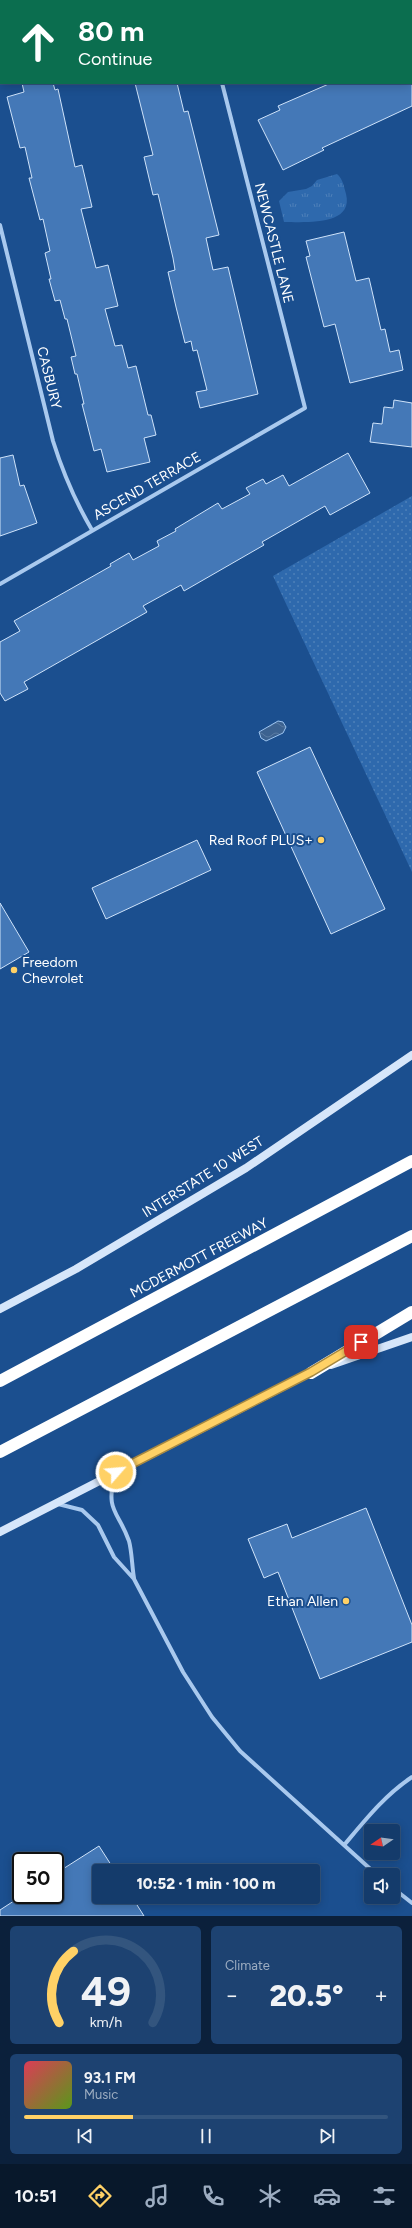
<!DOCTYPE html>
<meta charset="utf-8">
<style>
body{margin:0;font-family:Figtree,sans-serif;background:#1d4271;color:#f1f3f6;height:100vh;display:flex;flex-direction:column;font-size:15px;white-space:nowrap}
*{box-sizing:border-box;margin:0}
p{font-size:13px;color:#9dadc1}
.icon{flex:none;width:22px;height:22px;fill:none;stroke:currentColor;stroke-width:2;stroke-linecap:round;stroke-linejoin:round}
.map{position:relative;height:1916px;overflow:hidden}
.side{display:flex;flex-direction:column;gap:10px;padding:10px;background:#0b203b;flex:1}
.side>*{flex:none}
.hud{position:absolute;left:0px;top:0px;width:412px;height:84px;box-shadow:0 2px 10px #0003,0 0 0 1px #33557e;background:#0b6e4f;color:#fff;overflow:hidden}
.needle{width:26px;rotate:257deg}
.buttons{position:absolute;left:364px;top:1824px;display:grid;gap:8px}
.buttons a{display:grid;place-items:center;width:36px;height:36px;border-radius:4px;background:#143b6b;box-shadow:0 2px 10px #0003,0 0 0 1px #33557e;font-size:20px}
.speed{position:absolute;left:12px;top:1852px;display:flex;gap:8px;font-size:20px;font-weight:700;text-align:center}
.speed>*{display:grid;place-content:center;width:52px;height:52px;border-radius:50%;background:#143b6b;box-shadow:0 2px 10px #0003,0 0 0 1px #33557e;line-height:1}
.speed .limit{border:2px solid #111;border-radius:6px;background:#fff;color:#111}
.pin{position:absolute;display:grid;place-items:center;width:34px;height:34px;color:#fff;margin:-17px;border-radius:8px;box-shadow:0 2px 6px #0006}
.me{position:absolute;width:44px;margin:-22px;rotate:63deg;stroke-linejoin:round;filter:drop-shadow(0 0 3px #0008)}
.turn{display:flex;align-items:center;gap:14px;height:84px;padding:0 12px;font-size:18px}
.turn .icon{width:52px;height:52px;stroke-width:2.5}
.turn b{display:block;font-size:28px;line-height:34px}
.big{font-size:30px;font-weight:800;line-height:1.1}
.side .widget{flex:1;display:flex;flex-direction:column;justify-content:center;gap:6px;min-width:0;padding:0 14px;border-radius:6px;background:#1d4271}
.side .dial{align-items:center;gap:0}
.dial svg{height:104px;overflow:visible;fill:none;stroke:#33557e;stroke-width:7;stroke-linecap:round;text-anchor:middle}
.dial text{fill:#f1f3f6;stroke:none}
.song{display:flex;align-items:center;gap:12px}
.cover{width:48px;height:48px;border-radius:6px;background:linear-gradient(135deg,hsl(350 70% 55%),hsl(90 70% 35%))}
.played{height:4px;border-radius:2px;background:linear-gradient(90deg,#ffd166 30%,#33557e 30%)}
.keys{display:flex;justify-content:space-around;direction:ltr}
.heat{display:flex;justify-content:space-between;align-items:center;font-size:22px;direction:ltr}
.side .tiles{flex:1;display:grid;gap:10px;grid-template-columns:1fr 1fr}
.widget:last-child{grid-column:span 2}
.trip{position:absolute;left:92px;top:1864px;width:228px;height:40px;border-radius:4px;background:#143b6b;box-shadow:0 2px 10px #0003,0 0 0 1px #33557e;font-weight:800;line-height:40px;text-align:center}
.menu{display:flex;height:64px;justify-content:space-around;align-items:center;background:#08182b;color:#9dadc1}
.menu .icon{width:28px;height:28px}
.menu .current{color:#ffd166}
.menu b{font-size:18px;color:#f1f3f6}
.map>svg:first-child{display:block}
.grass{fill:url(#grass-dots)}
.park{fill:url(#park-tufts)}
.water{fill:url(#water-waves);stroke:#9cc4f0}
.building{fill:#4478b7;stroke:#cfe3fa}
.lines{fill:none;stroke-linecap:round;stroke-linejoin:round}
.minor{stroke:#a9c9ee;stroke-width:4}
.secondary{stroke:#d6e6fa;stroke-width:8}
.motorway{stroke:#fff;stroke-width:12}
.route-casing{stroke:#a68842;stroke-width:10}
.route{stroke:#ffd166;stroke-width:7}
.poi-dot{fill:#ffd166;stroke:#1b4f8f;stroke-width:1.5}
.labels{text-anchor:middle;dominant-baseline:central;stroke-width:4;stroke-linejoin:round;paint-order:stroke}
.street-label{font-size:14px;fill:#fff;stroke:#1b4f8f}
.poi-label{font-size:14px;fill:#fff;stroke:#1b4f8f;text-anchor:end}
</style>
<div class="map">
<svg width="412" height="1916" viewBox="0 0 412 1916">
<defs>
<pattern id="grass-dots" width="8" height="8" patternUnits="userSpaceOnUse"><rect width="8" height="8" fill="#2e69ad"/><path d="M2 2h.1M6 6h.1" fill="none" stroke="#4d80b9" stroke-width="1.8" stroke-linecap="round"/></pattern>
<pattern id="park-tufts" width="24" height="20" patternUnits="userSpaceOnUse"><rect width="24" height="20" fill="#2e69ad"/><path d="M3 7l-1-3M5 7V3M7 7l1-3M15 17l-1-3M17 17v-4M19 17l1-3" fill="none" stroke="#4d80b9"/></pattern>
<pattern id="water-waves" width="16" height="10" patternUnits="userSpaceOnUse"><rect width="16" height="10" fill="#3c6290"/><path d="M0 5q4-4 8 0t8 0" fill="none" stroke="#597aa1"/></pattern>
</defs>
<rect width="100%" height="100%" fill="#1b4f8f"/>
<path class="grass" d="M 412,496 L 412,872 L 273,576 Z"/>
<path class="park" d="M 337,174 C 343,179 344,187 346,194 C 354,226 305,222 284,222 L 279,201 L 288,192 L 306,189 L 312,186 L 317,180 Z"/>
<path class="water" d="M 278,721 L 283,722 L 286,727 L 283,733 L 266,741 L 261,738 L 259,732 Z"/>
<path class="building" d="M 22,83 L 53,83 L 55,90 L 58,89 L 75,167 L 82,165 L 92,207 L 81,209 L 96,268 L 108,265 L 118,306 L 105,309 L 115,346 L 122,345 L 128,368 L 136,366 L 148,415 L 151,415 L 156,435 L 144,438 L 150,462 L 107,472 L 101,449 L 94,451 L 82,404 L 84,404 L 77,374 L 75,374 L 71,357 L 76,356 L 67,319 L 65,319 L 60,300 L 55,301 L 49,279 L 51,279 L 45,253 L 50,251 L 43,219 L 40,220 L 29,178 L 32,178 L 25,147 L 20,148 L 7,97 L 24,92 Z
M 135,83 L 177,83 L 184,112 L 188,111 L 219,235 L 206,238 L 213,270 L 228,267 L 258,394 L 200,408 L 196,392 L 207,390 L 197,350 L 193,351 L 191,341 L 185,343 L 176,307 L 168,272 L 175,270 L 173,258 L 158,194 L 153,195 L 144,157 L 153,155 Z
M 331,83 L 412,83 L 412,106 L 322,148 L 324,150 L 283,170 L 258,120 L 280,110 L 278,106 Z
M 344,232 L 356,281 L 369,278 L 381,330 L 385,329 L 390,352 L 399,350 L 403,370 L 350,383 L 335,324 L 324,327 L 306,257 L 310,256 L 306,241 Z
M 394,400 L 412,403 L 412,447 L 370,442 L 373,423 L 382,424 L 384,407 L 393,408 Z
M 348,453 L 370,493 L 330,515 L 325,506 L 262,542 L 264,545 L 184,591 L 181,585 L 143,606 L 147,612 L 24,682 L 28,689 L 5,701 L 0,693 L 0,642 L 20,631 L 14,621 L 111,566 L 110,564 L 129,553 L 133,560 L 159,546 L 157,541 L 176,531 L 175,529 L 218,503 L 222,509 L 250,494 L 246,488 L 263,479 L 266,484 L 283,475 L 289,486 Z
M 13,455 L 20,486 L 24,485 L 37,523 L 0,536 L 0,458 Z
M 310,747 L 385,909 L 331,934 L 257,772 Z
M 197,840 L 211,870 L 106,919 L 92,888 Z
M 0,903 L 29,952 L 0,969 Z
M 366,1508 L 412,1625 L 412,1642 L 320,1679 L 278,1572 L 264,1578 L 248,1539 L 287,1524 L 292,1538 Z
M 99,1846 L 115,1871 L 99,1871 L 99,1897 L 132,1897 L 144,1916 L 0,1916 L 0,1910 L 23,1895 L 55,1895 L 55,1874 Z"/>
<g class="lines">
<path class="minor" d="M 202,0 L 203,1
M 404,1 L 406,0
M 0,225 L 53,441 C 63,473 75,501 92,530
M 0,584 L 305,408 L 222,83
M 115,1474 C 105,1512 118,1510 129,1541 C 132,1552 132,1567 134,1578
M 58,1504 L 82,1510 L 98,1525 L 114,1557 L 134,1579 L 183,1672 L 212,1717 L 240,1751 L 377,1875
M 345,1844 C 366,1819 385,1795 412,1777
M 393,1888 L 412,1903"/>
<path class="secondary" d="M 0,1309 L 76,1269 L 246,1168 L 412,1055
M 331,1365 L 412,1337
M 0,1532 L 314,1371"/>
<path class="motorway" d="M 311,1373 L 412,1312
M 0,1381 L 412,1161
M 0,1452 L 412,1236"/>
</g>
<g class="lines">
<defs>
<path id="route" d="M 116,1472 L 311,1372 L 361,1342"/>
</defs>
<use href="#route" class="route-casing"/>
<use href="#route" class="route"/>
</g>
<g class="poi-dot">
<circle cx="321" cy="840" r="4"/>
<circle cx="14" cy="970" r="4"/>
<circle cx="346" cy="1601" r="4"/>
</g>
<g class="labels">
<g class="street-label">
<text transform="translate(274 243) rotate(76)">NEWCASTLE LANE</text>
<text transform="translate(49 378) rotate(76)">CASBURY</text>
<text transform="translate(147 486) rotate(-30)">ASCEND TERRACE</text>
<text transform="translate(203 1177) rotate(-32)">INTERSTATE 10 WEST</text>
<text transform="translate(199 1258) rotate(-28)">MCDERMOTT FREEWAY</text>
</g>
<g class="poi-label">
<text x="313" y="840">Red Roof PLUS+</text>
<text x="22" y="962" text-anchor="start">Freedom<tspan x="22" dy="16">Chevrolet</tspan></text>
<text x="338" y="1601">Ethan Allen</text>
</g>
</g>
</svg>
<div class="buttons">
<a><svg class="needle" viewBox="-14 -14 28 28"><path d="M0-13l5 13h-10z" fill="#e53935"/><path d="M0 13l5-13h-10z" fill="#9dadc1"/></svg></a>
<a><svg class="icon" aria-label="sound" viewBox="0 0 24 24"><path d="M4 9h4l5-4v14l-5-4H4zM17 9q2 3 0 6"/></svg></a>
</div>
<div class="speed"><div class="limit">50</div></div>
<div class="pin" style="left:361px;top:1342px;background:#d93025"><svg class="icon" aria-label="arrive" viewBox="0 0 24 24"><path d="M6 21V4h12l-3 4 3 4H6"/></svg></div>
<svg class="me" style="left:116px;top:1472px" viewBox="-20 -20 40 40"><circle r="17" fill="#ffd166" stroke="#fff" stroke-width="3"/><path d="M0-11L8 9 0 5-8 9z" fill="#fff"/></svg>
<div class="trip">10:52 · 1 min · 100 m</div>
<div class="hud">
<div class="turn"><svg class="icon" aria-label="ahead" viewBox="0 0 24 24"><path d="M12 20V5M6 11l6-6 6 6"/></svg><div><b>80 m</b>Continue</div></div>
</div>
</div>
<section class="side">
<div class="tiles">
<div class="widget dial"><svg viewBox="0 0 100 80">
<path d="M14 69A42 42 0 1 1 86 69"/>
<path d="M14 69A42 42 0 0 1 25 14" stroke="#ffd166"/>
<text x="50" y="56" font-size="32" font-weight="700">49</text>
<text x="50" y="72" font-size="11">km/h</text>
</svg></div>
<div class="widget"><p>Climate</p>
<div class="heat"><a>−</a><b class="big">20.5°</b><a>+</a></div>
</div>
<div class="widget">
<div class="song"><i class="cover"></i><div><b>93.1 FM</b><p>Music</p></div></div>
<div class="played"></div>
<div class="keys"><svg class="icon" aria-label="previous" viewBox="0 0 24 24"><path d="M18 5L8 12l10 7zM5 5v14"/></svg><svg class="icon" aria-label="pause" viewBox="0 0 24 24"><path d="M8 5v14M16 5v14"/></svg><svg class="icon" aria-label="next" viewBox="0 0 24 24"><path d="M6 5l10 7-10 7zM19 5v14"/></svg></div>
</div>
</div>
</section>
<nav class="menu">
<b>10:51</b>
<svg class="icon current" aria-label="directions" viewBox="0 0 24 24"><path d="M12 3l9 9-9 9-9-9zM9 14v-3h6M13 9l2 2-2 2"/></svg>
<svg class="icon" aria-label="music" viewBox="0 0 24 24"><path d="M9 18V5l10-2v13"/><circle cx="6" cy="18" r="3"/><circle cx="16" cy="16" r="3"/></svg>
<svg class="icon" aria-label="phone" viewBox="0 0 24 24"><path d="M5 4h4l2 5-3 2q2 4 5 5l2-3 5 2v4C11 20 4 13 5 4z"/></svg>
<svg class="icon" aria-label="climate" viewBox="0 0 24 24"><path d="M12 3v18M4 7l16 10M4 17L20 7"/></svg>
<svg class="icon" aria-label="car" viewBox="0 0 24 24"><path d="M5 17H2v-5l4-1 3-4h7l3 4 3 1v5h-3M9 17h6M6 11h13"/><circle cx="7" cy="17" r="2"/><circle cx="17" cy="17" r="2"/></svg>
<svg class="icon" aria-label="filters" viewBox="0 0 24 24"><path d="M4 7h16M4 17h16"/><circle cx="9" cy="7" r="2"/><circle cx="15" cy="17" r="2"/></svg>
</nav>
